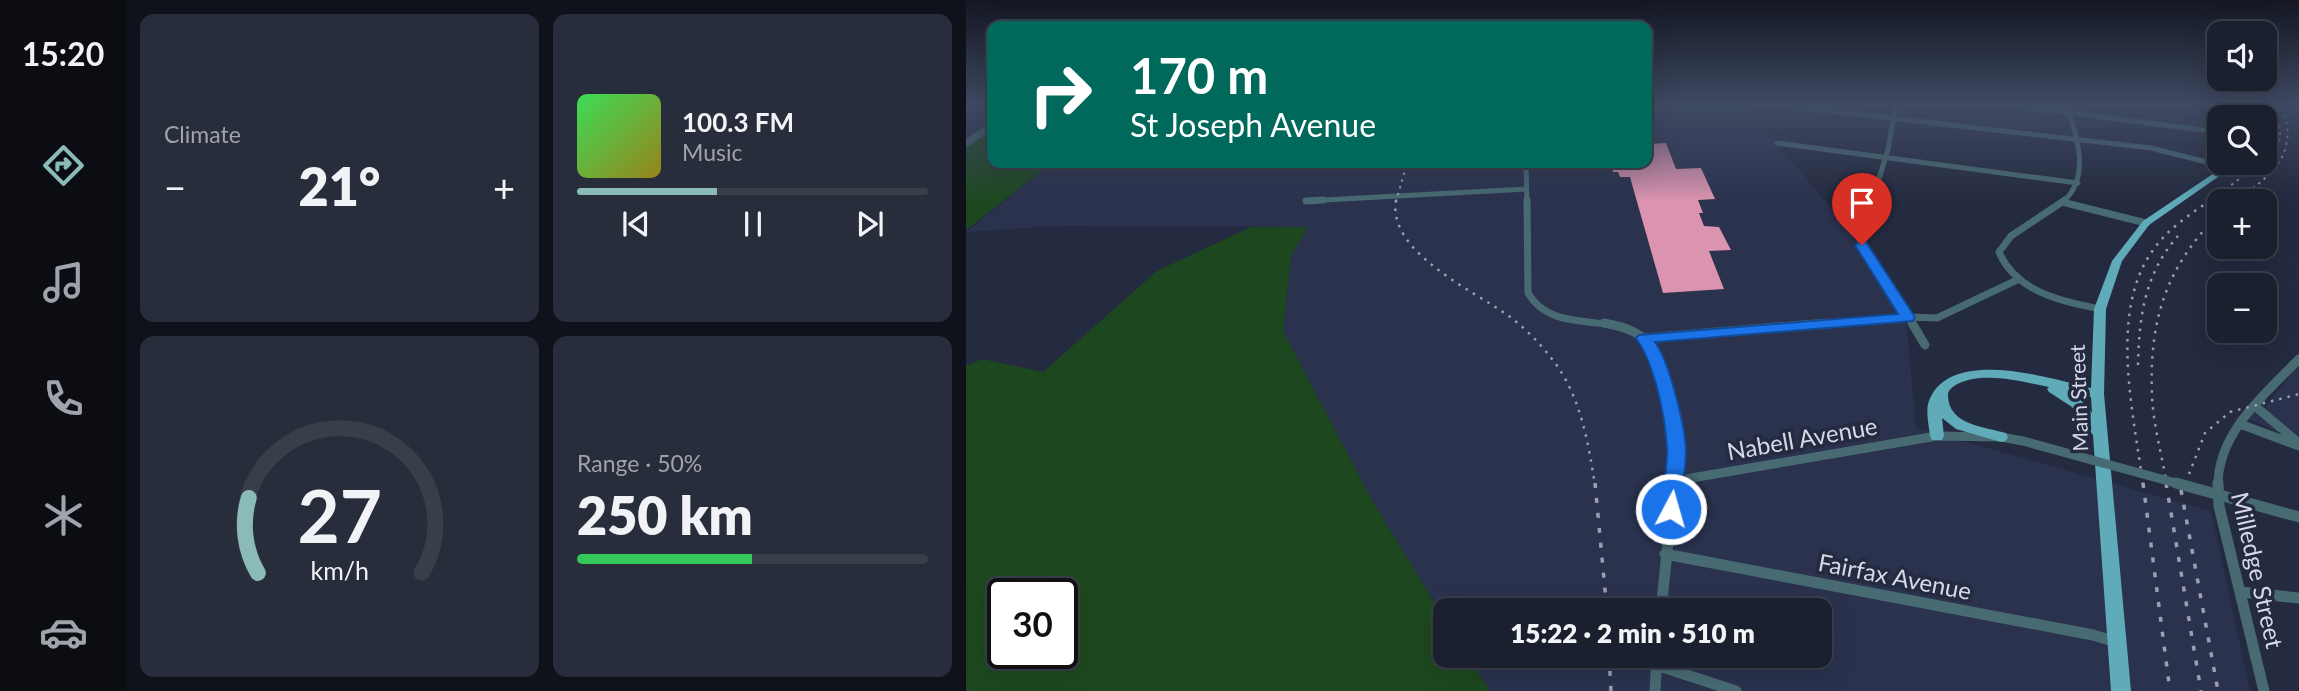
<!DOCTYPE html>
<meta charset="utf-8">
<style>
body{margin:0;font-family:Lato,sans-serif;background:#282d3b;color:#f1f3f6;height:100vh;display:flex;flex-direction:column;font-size:26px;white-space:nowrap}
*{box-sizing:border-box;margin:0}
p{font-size:23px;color:#a0a3aa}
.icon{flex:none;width:38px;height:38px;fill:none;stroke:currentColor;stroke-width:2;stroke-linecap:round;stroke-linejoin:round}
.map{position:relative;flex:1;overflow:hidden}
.side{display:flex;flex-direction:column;gap:14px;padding:14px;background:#0f121a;width:840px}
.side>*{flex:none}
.hud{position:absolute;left:21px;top:21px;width:665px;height:147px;border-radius:14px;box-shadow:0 7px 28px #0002,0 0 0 2px #393e4b;background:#00695c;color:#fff;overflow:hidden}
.buttons{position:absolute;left:1241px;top:21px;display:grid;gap:14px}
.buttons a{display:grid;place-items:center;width:70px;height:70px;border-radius:14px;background:#1b202f;box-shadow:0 7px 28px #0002,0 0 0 2px #393e4b;font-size:35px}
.speed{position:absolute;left:21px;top:578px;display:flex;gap:14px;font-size:35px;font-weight:700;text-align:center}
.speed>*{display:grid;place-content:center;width:91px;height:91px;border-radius:50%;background:#1b202f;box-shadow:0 7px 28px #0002,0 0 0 2px #393e4b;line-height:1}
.speed .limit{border:4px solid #111;border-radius:10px;background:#fff;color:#111}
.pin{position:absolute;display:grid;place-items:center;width:60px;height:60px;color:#fff;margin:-72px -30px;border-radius:50% 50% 50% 0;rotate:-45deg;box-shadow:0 0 7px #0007}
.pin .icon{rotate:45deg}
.me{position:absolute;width:77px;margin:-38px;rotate:6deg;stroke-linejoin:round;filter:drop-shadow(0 0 5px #0008)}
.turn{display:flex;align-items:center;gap:24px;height:147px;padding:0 28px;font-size:32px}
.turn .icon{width:91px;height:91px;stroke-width:2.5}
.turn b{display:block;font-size:49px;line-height:60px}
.big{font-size:52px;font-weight:800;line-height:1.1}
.side .widget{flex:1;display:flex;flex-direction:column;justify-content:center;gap:10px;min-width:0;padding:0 24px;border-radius:14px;background:#282d3b}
.side .dial{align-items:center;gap:0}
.dial svg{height:182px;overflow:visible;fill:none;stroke:#393e4b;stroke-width:7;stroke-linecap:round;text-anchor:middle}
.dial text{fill:#f1f3f6;stroke:none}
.song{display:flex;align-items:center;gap:21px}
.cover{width:84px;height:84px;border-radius:10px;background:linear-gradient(135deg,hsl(130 70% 55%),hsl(50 70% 35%))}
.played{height:7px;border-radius:4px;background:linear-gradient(90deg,#8bbbb9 40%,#393e4b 40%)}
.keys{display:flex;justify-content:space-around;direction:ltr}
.heat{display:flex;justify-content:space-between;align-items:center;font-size:38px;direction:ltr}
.charge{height:10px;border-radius:5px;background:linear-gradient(90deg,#34c759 50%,#393e4b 0)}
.side .tiles{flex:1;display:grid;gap:14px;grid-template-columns:repeat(2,1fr)}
.trip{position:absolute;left:467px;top:598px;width:399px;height:70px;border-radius:14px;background:#1b202f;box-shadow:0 7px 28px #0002,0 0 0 2px #393e4b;font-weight:800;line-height:70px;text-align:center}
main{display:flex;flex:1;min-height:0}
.tab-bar{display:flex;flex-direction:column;width:126px;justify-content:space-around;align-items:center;background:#0b0d13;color:#a0a3aa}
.tab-bar .icon{width:49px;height:49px}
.tab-bar .on{color:#8bbbb9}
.tab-bar b{font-size:32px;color:#f1f3f6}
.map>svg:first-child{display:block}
.built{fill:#2a324e}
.green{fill:#1d481f;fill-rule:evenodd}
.building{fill:#db94af}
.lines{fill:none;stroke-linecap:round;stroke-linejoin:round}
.minor-far3{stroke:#486b73;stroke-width:5}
.minor-far2{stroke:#486b73;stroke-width:7}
.minor-far1{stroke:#486b73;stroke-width:9}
.minor{stroke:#486b73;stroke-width:11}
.tertiary{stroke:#486b73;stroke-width:7}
.primary{fill:#5fabba;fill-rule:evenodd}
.rail-far2{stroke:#9b9fb0;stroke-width:2;stroke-dasharray:2.5 4.5;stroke-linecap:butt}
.rail-far1{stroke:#9b9fb0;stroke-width:2.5;stroke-dasharray:2.5 6;stroke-linecap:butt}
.rail{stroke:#9b9fb0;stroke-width:3.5;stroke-dasharray:5 10;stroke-linecap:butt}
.minor-bridge-far1{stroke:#486b73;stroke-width:9}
.minor-bridge{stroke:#486b73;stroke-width:11}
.route{fill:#1a73e8;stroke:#114b97;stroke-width:2}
.labels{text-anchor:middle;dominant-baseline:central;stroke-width:7;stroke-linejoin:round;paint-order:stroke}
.street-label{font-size:21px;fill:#d5d9e8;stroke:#242a3f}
.near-street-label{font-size:24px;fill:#d5d9e8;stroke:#242a3f}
</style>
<main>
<nav class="tab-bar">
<b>15:20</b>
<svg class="icon on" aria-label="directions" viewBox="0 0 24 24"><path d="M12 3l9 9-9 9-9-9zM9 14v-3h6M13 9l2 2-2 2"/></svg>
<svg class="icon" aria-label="music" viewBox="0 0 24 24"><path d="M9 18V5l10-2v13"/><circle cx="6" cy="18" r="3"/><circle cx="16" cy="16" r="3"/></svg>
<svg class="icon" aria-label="phone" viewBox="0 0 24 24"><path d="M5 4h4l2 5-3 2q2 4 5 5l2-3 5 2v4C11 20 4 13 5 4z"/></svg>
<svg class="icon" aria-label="climate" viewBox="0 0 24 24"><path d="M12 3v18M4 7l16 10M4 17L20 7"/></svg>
<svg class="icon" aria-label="car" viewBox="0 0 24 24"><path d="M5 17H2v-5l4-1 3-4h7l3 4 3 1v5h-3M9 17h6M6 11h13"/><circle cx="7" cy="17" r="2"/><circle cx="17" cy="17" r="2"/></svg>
</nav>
<section class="side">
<div class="tiles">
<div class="widget"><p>Climate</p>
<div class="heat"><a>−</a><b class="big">21°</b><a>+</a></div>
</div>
<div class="widget">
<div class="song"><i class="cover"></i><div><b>100.3 FM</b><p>Music</p></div></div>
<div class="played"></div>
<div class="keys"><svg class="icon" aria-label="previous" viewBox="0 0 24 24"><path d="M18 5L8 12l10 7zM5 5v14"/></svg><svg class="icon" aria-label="pause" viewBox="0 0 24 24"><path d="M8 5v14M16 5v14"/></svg><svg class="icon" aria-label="next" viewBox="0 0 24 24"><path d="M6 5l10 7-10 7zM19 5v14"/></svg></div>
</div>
<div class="widget dial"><svg viewBox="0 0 100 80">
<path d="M14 69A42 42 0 1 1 86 69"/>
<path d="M14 69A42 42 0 0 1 10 36" stroke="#8bbbb9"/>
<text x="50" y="56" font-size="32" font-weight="700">27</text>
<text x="50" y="72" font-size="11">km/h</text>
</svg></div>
<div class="widget"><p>Range · 50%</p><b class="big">250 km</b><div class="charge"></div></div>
</div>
</section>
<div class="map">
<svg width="1333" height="691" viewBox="0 0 1333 691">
<rect width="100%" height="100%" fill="#242a3f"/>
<path class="built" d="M 681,106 L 779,106 L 896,245 L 940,318 L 950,428 L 1245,511 L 1284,691 L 524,691 L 502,656 L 854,656 L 854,611 L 480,611 L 479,620 L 407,502 L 317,331 L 325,255 L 342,227 L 89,226 L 0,232 L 86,163 L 681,163 Z
M 1333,363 L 1333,441 L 1273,415 L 1298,409 Z"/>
<path class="green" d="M 26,127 L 26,163 L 86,163 L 0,230 L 0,144 Z
M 285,227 L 342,227 L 325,256 L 317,331 L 407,502 L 479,620 L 480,656 L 502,656 L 524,691 L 0,691 L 0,366 L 16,359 L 77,372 L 191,271 ZM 37,593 L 96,593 L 96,653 L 37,653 Z"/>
<path class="building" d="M 700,143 L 710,169 L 735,168 L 749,199 L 732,200 L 737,213 L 733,213 L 738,226 L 753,227 L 765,250 L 743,251 L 758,289 L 697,293 L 664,177 L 654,177 L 652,172 L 647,172 L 645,163 L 681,163 L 681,144 Z"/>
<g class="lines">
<path class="minor-far3" d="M 820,106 L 1185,148 L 1261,167
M 1050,106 L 1253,132
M 1245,106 L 1286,111
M 811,143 L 1112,183
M 560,163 L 561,202
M 340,201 L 560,189
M 906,202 L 922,149 L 930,106
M 1097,202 C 1125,177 1111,137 1101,106"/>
<path class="minor-far2" d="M 561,200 L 562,293 C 580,324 616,320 648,325
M 906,200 L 894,240 L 947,325
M 1099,200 L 1045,236 L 1033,252 C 1050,292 1095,301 1134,309
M 340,201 L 357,200
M 1096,202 L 1180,223
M 839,325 L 942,317 L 971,318 L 1053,279"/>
<path class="minor-far1" d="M 638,323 C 659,327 678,332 688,352 L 709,434 L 708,485
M 946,323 L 959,345
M 678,338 L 861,323
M 1290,407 L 1333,443
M 1274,424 L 1333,446
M 708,481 L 971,436 L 1035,437 L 1057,441
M 1252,485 C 1252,432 1299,394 1333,359"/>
<path class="minor" d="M 1252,483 L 1253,506 L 1298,691
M 699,554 L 1127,635 L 1150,642
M 1275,592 L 1333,598
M 695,611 L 708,483
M 690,665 L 770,691
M 689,691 L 691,656"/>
<path class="tertiary" d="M 0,143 L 26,126"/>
<path class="primary" d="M 1280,106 L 1286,106 L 1291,117 L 1285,117 Z
M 1263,163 L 1272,163 L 1183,225 L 1156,261 L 1140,309 L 1138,394 L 1165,691 L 1145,691 L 1127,435 L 1106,407 L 1083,392 L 1081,389 L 1083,387 C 1057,382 1028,374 1002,380 C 995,382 982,387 982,395 C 982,425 1019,427 1040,433 L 1042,437 L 1040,441 L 1035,442 L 990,429 L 976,418 L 978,436 L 976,440 L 966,440 L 964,436 C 963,427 960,413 962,404 C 980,345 1083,378 1125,388 L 1128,309 L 1146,261 L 1177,221 ZM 1101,391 L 1125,397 L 1126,413 L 1116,401 Z"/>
<path class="rail-far2" d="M 1290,176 C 1312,155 1323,134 1305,106
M 1270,201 C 1304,176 1333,156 1317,109
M 430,202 L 441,163
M 1243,202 L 1294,163"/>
<path class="rail-far1" d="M 430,200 C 421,251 504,289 540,314 C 557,326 573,342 586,359 C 614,394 622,441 629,485
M 1172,365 C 1173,316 1179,273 1212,236
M 1223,474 L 1239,433 L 1264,412 L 1333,394
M 1177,485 C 1168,415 1143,315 1185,253 C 1200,230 1223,215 1245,200
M 1201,485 C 1196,456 1187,424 1186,395 C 1183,320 1200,267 1253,214"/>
<path class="rail" d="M 629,483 L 641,611
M 1177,483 L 1204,691
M 1200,483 L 1235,691
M 1215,490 L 1252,691
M 643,656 L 645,691"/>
<path class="minor-bridge-far1" d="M 1057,441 L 1217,485"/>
<path class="minor-bridge" d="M 1210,483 L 1333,517"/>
</g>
<linearGradient id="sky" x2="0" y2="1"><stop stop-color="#141723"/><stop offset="0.52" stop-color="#3f4a63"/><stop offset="1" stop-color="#3f4a63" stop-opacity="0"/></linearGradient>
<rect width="1333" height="202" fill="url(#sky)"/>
<path class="route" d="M 896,241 L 900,242 L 949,317 L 947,321 L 689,342 C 703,361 720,428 720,453 C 719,472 716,490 715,509 L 712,514 L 705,517 L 697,514 L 694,509 C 697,489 702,468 701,448 C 699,416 689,365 670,338 L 673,335 L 932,314 L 889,245 Z"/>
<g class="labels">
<g class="street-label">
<text transform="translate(1112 398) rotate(-92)">Main Street</text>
</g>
<g class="near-street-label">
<text transform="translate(836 438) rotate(-10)">Nabell Avenue</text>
<text transform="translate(1292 570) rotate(77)">Milledge Street</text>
<text transform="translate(929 576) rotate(11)">Fairfax Avenue</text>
</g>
</g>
</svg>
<div class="buttons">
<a><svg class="icon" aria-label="sound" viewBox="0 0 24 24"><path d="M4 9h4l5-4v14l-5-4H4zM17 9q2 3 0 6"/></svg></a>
<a><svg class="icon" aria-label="search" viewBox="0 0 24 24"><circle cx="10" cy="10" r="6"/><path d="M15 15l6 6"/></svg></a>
<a>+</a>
<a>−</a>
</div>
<div class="speed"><div class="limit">30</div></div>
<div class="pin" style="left:896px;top:245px;background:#d93025"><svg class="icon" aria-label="arrive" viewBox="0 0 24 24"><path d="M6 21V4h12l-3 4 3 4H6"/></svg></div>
<svg class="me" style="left:705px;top:509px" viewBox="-20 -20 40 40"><circle r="17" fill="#1a73e8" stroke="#fff" stroke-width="3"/><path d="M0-11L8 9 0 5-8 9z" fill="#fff"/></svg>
<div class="trip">15:22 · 2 min · 510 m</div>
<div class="hud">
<div class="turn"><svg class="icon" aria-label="right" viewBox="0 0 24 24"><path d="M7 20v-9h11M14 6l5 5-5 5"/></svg><div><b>170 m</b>St Joseph Avenue</div></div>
</div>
</div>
</main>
